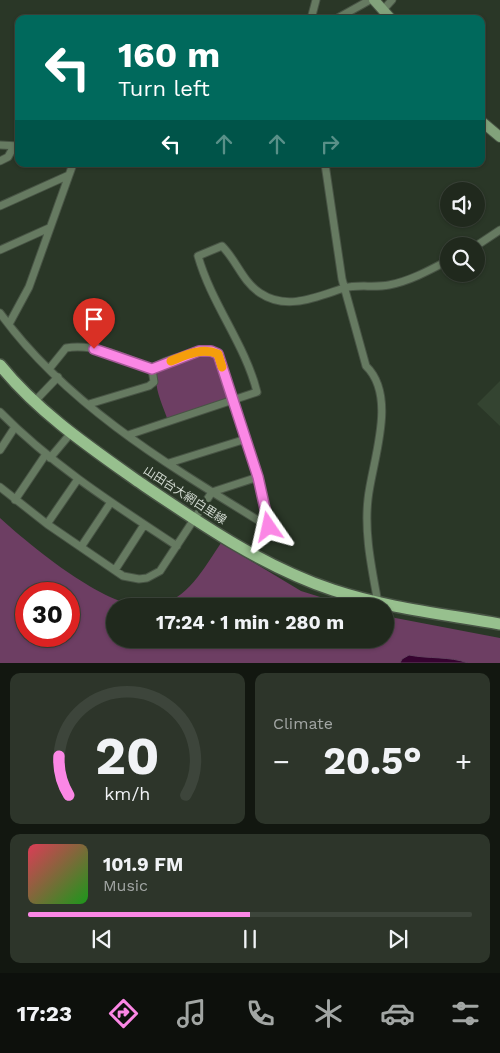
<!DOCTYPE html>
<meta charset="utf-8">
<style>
body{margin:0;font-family:"Work Sans","Noto Sans JP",sans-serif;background:#2d352a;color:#f1f3f6;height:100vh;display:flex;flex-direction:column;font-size:19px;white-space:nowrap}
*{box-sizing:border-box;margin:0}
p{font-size:16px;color:#a2a6a4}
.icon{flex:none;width:28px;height:28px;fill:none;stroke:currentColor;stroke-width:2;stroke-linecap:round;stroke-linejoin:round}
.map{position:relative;height:663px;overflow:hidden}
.drawer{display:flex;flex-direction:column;gap:10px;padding:10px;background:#121710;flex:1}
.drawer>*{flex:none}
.banner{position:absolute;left:15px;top:15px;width:470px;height:152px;border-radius:10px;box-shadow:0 1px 4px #0004,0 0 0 1px #3d453b;background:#00695c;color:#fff;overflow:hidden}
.tools{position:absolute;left:440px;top:182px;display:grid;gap:10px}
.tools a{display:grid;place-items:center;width:45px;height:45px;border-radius:50%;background:#20291d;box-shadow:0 1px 4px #0004,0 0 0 1px #3d453b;font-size:25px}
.speed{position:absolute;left:15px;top:582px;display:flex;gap:10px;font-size:25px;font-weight:700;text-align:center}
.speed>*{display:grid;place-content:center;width:65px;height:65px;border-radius:50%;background:#20291d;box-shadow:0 1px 4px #0004,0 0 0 1px #3d453b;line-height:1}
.speed .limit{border:8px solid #d22;background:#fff;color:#111}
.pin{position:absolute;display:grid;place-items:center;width:42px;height:42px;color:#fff;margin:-51px -21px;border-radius:50% 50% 50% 0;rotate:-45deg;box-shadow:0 0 5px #0007}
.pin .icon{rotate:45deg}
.me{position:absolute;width:55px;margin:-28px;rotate:349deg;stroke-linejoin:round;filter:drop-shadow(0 0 4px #0008)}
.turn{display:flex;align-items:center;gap:18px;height:105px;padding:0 20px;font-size:22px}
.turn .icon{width:65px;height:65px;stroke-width:2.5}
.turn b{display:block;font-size:35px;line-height:42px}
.lanes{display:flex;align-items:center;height:48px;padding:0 20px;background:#0003;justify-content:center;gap:25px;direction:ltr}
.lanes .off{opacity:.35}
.big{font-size:38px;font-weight:700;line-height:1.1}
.drawer .tile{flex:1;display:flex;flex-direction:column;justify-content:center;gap:8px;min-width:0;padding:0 18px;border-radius:10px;background:#2d352a}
.drawer .dial{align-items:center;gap:0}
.dial svg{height:130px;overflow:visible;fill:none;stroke:#3d453b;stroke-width:7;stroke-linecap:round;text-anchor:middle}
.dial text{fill:#f1f3f6;stroke:none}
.song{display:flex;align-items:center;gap:15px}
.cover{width:60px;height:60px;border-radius:8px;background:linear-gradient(135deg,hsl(350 70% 55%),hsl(120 70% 35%))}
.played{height:5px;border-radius:2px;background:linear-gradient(90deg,#fb87e5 50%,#3d453b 50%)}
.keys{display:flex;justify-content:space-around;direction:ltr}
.heat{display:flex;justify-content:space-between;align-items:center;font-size:28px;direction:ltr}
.drawer .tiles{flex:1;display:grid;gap:10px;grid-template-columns:1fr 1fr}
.tile:last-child{grid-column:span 2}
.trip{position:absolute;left:106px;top:598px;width:288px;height:50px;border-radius:25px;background:#20291d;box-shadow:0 1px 4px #0004,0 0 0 1px #3d453b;font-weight:700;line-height:50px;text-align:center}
.tab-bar{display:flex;height:80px;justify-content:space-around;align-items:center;background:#0d100c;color:#a2a6a4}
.tab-bar .icon{width:35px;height:35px}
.tab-bar .on{color:#fb87e5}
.tab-bar b{font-size:22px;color:#f1f3f6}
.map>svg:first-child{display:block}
.built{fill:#344431}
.green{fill:#6d3e63;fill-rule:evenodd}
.water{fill:#360330;stroke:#644360}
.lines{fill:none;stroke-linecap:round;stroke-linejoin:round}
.street-casing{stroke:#485445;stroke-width:9}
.secondary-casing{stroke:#485445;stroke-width:12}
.primary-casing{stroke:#485445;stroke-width:14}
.street{stroke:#667a61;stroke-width:7}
.secondary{stroke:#82a27b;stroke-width:10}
.primary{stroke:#97c08e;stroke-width:11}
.route-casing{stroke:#a35895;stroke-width:12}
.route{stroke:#fb87e5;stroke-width:9}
.slow{stroke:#f59e0b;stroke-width:9}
.labels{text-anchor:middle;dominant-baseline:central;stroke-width:5;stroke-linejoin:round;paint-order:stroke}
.street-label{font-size:12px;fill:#d1d9d0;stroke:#2a3727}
</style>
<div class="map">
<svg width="500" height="663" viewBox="0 0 500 663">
<rect width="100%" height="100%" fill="#2a3727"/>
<path class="built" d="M 500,381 L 500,426 L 477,404 Z"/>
<path class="green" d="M 203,353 L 214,355 L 228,395 L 227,399 L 167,418 C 162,403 150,380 160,366 Z
M 0,518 C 32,547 98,601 139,606 L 115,606 L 115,639 L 385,639 L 385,616 L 500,638 L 500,663 L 0,663 ZM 26,594 L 69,594 L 69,636 L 26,636 Z
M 221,543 L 301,591 L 349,606 L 155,606 C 188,600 203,569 221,543 Z"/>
<path class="water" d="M 409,655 C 429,659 449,656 468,663 L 400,663 L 402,659 Z"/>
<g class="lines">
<defs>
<path id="street" d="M 383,10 L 392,0
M 311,19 L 316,0
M 336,19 L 370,0
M 0,145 L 19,146
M 0,161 L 8,157 L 14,146
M 325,164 L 342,279 L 366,366 C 398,397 372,461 368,499 C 364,534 372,569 378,603
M 0,206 L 69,175
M 476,246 L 500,230
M 0,250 L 49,228
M 0,313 C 67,406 173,468 269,527 L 258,477 L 218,354 C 204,348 164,359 152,369
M 9,324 L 29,287 L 73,164
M 49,369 L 66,348 C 94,343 126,358 152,369 L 154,382 L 149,386 L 89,404
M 35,401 L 58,377
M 0,412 C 52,465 115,505 177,546
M 128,435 L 257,392 C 245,344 212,305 198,256 L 222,246 C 237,261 242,281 260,293 C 287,311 316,297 344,288 C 358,284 374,288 389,285 C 410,281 430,270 449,260
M 0,450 L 15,427
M 50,458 L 71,433
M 169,463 L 246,439
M 0,487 L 47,524 L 123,576 L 139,579 L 147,578 L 160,571 L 212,492 L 258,477
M 15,500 L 46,454
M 47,524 L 78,479
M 81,547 L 111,502
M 115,570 L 144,525"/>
<path id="secondary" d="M 374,0 L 391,19
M 481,121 L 500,137"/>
<path id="primary" d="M 0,365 C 37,411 88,446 136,480 C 198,522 261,566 333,590 C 387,608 444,614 500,624"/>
</defs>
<use href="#street" class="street-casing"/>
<use href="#secondary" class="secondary-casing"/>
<use href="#primary" class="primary-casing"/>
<use href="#street" class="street"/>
<use href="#secondary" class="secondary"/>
<use href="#primary" class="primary"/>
</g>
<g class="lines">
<defs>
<path id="route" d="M 94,349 L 152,369 L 199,351 L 211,351 L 218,354 L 258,477 L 269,527"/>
</defs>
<use href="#route" class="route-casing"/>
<use href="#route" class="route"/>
<path class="slow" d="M 171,361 C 186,355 202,347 218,354 L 222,367"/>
</g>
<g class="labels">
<g class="street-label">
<text transform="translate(185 495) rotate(33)">山田台大網白里線</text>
</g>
</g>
</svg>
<div class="tools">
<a><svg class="icon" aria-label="sound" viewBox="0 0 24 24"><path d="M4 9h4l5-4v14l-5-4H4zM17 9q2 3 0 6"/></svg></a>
<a><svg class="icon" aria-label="search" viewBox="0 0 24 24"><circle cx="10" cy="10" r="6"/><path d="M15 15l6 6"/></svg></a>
</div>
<div class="speed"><div class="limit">30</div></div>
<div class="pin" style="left:94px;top:349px;background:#d93025"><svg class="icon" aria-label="arrive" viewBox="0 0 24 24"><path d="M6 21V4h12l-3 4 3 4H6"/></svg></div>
<svg class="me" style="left:269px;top:527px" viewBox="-20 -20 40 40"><path d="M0-17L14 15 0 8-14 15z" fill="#fb87e5" stroke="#fff" stroke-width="4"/></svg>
<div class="trip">17:24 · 1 min · 280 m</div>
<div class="banner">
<div class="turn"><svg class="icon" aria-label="left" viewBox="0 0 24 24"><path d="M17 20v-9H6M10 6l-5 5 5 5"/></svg><div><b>160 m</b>Turn left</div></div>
<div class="lanes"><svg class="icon" aria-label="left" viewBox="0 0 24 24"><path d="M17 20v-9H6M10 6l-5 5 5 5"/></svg><svg class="icon off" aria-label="ahead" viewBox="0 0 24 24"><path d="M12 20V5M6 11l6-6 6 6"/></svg><svg class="icon off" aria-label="ahead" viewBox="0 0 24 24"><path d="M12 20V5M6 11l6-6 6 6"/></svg><svg class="icon off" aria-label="right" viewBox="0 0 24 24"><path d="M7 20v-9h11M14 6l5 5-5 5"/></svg></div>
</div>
</div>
<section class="drawer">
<div class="tiles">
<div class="tile dial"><svg viewBox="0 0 100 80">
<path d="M14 69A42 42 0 1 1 86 69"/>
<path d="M14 69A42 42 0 0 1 8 45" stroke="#fb87e5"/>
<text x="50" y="56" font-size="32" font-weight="700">20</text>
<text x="50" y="72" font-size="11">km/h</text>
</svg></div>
<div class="tile"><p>Climate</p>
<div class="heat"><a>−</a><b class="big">20.5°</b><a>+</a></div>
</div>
<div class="tile">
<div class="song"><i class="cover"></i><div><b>101.9 FM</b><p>Music</p></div></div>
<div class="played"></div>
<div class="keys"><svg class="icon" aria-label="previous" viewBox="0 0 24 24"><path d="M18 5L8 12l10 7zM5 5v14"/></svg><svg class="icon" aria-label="pause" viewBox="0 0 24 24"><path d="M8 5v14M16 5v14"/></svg><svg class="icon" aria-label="next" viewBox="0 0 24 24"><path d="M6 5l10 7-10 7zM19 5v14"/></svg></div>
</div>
</div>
</section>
<nav class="tab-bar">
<b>17:23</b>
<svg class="icon on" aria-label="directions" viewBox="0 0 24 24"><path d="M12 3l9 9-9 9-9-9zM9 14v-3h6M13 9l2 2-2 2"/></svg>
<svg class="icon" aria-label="music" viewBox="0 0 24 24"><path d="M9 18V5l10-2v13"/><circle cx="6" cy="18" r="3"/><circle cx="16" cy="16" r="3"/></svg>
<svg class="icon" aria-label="phone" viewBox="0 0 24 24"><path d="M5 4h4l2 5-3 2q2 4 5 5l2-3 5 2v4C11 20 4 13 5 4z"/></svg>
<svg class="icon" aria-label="climate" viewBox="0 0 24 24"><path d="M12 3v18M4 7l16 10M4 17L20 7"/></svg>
<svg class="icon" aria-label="car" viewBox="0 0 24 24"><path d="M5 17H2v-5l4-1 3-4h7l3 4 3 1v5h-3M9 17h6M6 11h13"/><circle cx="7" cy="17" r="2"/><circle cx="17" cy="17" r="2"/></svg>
<svg class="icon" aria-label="filters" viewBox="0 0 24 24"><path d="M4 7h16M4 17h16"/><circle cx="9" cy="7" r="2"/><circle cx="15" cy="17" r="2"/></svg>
</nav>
